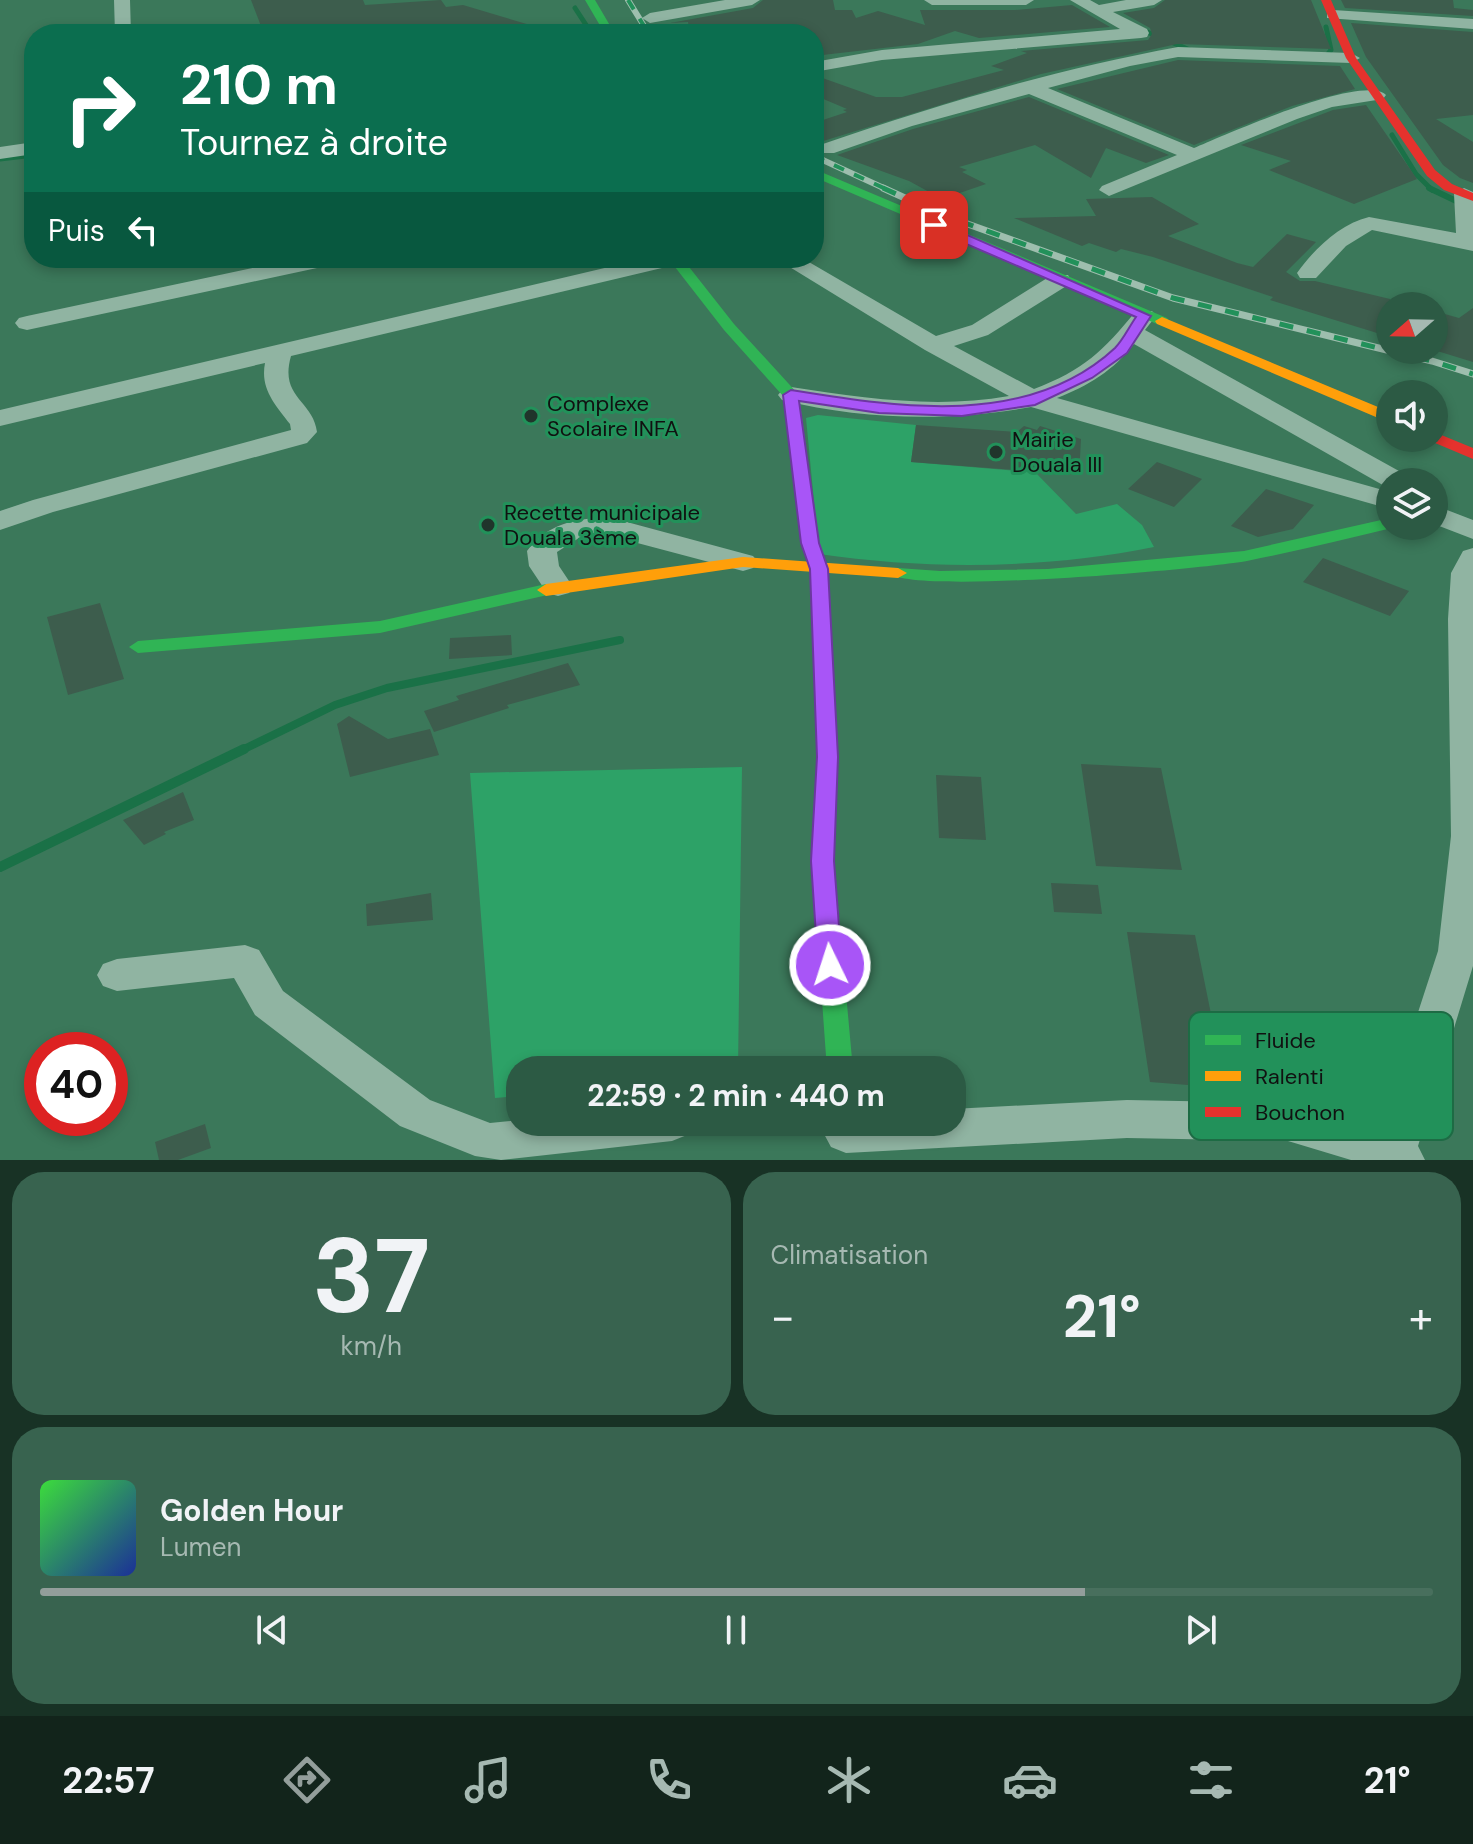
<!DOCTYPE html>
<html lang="fr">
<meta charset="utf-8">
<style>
body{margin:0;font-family:"DM Sans",sans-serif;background:#38634f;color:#f1f3f6;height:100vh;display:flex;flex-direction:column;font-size:30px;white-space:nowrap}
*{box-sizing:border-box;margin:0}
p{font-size:26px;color:#a6b9b2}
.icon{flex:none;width:44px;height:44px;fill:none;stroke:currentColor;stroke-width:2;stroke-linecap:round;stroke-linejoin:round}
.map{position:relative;height:1160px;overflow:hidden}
.panel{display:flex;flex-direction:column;gap:12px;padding:12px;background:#183225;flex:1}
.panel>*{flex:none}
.hud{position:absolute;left:24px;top:24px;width:800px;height:244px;border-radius:32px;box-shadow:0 4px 12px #0003;background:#0b6e4f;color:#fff;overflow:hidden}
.needle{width:52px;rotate:250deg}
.tools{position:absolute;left:1376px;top:292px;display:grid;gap:16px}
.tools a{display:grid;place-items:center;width:72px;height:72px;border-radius:50%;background:#2c5a44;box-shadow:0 4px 12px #0003;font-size:40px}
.speed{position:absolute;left:24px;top:1032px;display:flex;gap:16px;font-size:40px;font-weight:700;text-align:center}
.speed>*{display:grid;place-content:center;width:104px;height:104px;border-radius:50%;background:#2c5a44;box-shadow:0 4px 12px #0003;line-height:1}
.speed .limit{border:12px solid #d22;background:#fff;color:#111}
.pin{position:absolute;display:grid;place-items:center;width:68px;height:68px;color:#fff;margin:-34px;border-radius:16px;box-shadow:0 4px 12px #0006}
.me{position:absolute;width:88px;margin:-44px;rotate:356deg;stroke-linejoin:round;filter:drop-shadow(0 0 6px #0008)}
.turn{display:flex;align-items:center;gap:28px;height:168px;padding:0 24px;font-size:36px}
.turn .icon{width:104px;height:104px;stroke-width:2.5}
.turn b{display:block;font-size:56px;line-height:68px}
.then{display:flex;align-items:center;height:76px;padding:0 24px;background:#0003;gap:16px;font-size:30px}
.big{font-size:60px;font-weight:700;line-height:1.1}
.panel .widget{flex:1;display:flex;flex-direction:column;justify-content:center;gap:12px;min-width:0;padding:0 28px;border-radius:32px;background:#38634f}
.panel .dial{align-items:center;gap:0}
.dial b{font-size:104px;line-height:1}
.song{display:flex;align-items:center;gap:24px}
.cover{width:96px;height:96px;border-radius:12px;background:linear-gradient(135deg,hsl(120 70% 55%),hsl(230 70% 35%))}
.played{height:8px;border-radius:4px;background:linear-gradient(90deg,#939e9b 75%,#486f5d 75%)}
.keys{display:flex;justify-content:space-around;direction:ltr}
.heat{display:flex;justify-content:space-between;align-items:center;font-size:44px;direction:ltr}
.panel .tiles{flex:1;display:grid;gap:12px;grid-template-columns:1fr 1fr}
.widget:last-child{grid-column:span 2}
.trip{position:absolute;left:506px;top:1056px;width:460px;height:80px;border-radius:32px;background:#2c5a44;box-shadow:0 4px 12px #0003;font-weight:700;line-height:80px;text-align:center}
.tabs{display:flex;height:128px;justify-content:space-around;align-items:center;background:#12241b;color:#a6b9b2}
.tabs .icon{width:56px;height:56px}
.tabs .active{color:#939e9b}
.tabs b{font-size:36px;color:#f1f3f6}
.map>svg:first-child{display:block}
.green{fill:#2da267}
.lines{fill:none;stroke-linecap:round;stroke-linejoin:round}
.stream-far3{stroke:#1a7147;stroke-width:5}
.stream-far2{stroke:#1a7147;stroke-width:6}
.stream-far1{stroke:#1a7147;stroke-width:8}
.stream{stroke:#1a7147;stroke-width:10}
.building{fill:#3d5d4d}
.street{fill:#90b4a2;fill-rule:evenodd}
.fast{fill:#30b455;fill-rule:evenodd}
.slow{fill:#ff9f0a;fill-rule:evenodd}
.jam{fill:#e5322d;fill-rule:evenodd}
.rail-far1-casing{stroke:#9ebeae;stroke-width:6}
.rail-casing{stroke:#9ebeae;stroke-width:7}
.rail-far1{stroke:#22915a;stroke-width:4;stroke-dasharray:11;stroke-linecap:butt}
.rail{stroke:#22915a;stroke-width:5;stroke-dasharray:14;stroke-linecap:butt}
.route{fill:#a855f7;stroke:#6d37a1;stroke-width:2}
.poi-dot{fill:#20352b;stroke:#22915a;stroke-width:3}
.labels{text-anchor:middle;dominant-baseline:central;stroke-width:6;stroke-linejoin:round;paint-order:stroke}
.poi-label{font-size:22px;fill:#111;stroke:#22915a;text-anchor:start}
.key{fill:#22915a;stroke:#1d6b44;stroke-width:2}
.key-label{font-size:22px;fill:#111}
</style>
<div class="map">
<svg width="1473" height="1160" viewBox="0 0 1473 1160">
<rect width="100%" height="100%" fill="#3b785a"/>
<path class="green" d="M 818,415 L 916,425 L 911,462 L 1019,471 L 1019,465 L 1033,470 L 1076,514 L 1117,504 L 1142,525 L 1154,547 C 1044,569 929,570 819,554 L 806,418 Z
M 742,767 L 738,1070 L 520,1070 L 520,1096 L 495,1098 L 470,773 Z"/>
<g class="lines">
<path class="stream-far3" d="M 575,8 L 592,34
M 1326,27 L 1331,50 L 1327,55
M 1140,29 L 1190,50
M 1392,135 L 1416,174 L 1432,190
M 0,159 L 34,155"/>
<path class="stream-far2" d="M 1429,188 L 1473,209"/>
<path class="stream-far1" d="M 240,751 L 335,705 L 387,688 L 620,640"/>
<path class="stream" d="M 0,867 L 244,749"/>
</g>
<path class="building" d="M 251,0 L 363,0 L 365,5 L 441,0 L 446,7 L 463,5 L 540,28 L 539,34 L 264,34 Z
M 763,0 L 833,0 L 835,10 L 852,10 L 856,18 L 878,11 L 925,25 L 920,10 L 1015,10 L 1072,5 L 1110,27 L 979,38 L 955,31 L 918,44 L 814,56 L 814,34 L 690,34 L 688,22 L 670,23 L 753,8 Z
M 1165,0 L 1311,0 L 1331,49 L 1177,44 L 1041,74 L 820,142 L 814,139 L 814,123 L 847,112 L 843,110 L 847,109 L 814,95 L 814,75 L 876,97 L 902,97 L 1004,70 L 991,66 L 1027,53 L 1021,51 L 1148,40 L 1152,34 L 1150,28 L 1123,13 L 1154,8 Z
M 1341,0 L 1453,0 L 1454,8 L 1473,10 L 1473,16 L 1345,8 Z
M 1351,23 L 1473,32 L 1473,115 L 1436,119 L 1473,142 L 1473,183 L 1460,178 L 1443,165 L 1366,57 Z
M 1178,60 L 1340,66 L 1355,89 L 1292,106 L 1194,145 L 1057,89 Z
M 1029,97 L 1169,155 L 1146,163 L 1106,148 L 1091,178 L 1035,145 L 959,167 L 967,170 L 962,172 L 986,184 L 942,199 L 909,181 L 837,155 L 913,129 Z
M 1366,105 L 1417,179 L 1354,204 L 1269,170 L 1291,161 L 1241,145 L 1333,110 Z
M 1152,197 L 1199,224 L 1168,236 L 1237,263 L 1253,267 L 1287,234 L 1316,242 L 1286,272 L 1300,281 L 1315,281 L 1390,299 L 1390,337 L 1270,300 L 1273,297 L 1153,257 L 1121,249 L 1116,252 L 1089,243 L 1082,246 L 1014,218 L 1096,216 L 1086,199 Z
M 1473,308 L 1473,362 L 1434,350 L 1434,311 L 1459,318 Z
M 916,425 L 1017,432 L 1024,426 L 1037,430 L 1040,426 L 1081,439 L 1080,458 L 1026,471 L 911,462 Z
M 1157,462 L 1187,473 L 1202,479 L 1174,507 L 1128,489 Z
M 1266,489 L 1314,505 L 1293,529 L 1258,537 L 1231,526 Z
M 1323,558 L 1409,591 L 1390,616 L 1303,582 Z
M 100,603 L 124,679 L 68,695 L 47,617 Z
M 511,635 L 512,655 L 449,659 L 450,638 Z
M 568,663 L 580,685 L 507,705 L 509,708 L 434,732 L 424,711 L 459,700 L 456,696 Z
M 349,716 L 388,739 L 430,729 L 439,755 L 350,777 L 337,724 Z
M 1081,764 L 1161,768 L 1182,870 L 1096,866 Z
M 936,775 L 981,777 L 986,840 L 939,838 Z
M 183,792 L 194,820 L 164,832 L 166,834 L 144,845 L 123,820 Z
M 1051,883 L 1098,885 L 1102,914 L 1054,912 Z
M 431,893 L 433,920 L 367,926 L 366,904 Z
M 1127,932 L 1195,935 L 1226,1088 L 1150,1082 Z
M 205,1124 L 211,1148 L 178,1160 L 159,1160 L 155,1142 Z"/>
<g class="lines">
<path class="street" d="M 114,0 L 130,0 L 131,34 L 115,34 Z
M 725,0 L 760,0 L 752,5 L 650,23 L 642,18 L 650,13 Z
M 924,0 L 1034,0 L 1026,5 L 932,5 Z
M 1070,0 L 1090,0 L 1099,5 L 1126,0 L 1162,0 L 1154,5 L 1113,12 L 1147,29 L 1149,33 L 1147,37 L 1141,38 L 882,60 L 814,72 L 814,62 L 882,50 L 1120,29 Z
M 1333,10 L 1473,19 L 1473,29 L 1327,18 L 1327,12 Z
M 1178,47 L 1351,53 L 1360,58 L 1351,63 L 1178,57 L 1130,66 L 1048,88 L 1194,148 C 1225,135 1363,73 1386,95 L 1383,99 L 1332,107 L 1297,119 L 1109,196 L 1099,190 L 1102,186 L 1177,155 L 1029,94 L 912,126 L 834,153 L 820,153 L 817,149 L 820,145 C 936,105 1057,69 1178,47 Z
M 34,142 L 34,154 L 0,159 L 0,147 Z
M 1464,188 L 1473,192 L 1473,251 L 1372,230 L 1346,246 L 1316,278 L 1300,278 L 1297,273 C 1314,249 1340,224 1369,217 L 1456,233 L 1454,194 Z
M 300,258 L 342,258 L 331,265 L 27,330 L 19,328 L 15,323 L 19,318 L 27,316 Z
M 647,258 L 686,258 L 683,263 L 291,356 C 279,398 313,400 317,432 L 307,443 L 53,512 L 0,530 L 0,511 L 33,500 L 291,430 L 290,424 C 275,404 260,389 265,363 L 0,426 L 0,410 Z
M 775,258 L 802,258 L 936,336 L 972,325 L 1052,275 L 1068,275 L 1071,280 L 1068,285 L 988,335 L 954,346 L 1034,389 C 1084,370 1103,351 1136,311 L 1152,311 L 1156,316 L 1145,330 L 1408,476 L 1412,482 L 1390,482 L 1388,488 L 1134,344 C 1114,370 1088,386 1057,398 L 1390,492 L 1390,509 L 1031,407 C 950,422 863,420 782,400 L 778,395 L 782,390 L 791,387 C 863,398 936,409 1009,396 L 925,350 Z
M 1434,505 L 1473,520 L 1473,539 L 1434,524 Z
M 612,518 L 753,556 L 758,562 L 753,568 L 743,571 L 611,536 L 582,536 L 557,552 L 559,566 L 573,587 L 569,593 L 558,596 L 547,593 L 529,566 L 527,551 C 547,523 579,517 612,518 Z
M 1473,548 L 1473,966 L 1418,1146 L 1425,1160 L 1351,1160 L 1288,1141 L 1127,1138 L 846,1153 L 831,1147 L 824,1134 L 823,1122 L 952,1122 L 952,1109 L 1127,1100 L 1288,1103 L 1379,1132 L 1438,951 L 1451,836 L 1448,619 L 1451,573 L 1463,551 Z
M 245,945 L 259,950 L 283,991 L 430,1100 L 490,1123 L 520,1120 L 520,1122 L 694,1122 L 687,1135 L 672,1141 L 501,1160 L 475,1156 L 400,1126 L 255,1015 L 234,978 L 117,991 L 103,986 L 97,975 L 103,964 L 117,959 Z"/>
<path class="fast" d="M 585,0 L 595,0 L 615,34 L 605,34 Z
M 814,169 L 1167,318 L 1169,321 L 1167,324 L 1157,324 L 814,177 Z
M 668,258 L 682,258 L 734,324 L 799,395 L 819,543 L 828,569 L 838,757 L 834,861 L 853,1070 L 827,1070 L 812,861 L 818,757 L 810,569 L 801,543 L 783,396 L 724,330 Z
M 1390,518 L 1390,526 L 1396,527 C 1347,539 1297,551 1247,561 C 1203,569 911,595 889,573 L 898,568 L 940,571 L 1048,569 L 1244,551 Z
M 546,584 L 555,590 L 552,594 L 380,633 L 138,653 L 129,647 L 138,641 L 380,621 Z"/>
<path class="slow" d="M 1162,317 L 1390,412 L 1390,423 L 1157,324 L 1155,321 Z
M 743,557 L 898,568 L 907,573 L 898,578 L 743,567 L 546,596 L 537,590 L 546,584 Z"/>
<path class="jam" d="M 1321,0 L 1331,0 L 1356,58 L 1435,170 L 1452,184 L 1473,193 L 1473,201 L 1444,190 L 1427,176 L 1346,58 Z
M 1434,432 L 1473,448 L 1473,459 L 1428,440 L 1427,438 L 1434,438 Z"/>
<defs>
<path id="rail-far1" d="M 628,0 L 649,34
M 814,156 L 888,190"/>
<path id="rail" d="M 883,188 L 940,214 L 1173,298 L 1432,361 L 1473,374"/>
</defs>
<use href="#rail-far1" class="rail-far1-casing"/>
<use href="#rail" class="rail-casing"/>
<use href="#rail-far1" class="rail-far1"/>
<use href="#rail" class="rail"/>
</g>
<path class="route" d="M 929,222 L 938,222 L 1151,316 L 1127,353 L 1092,378 L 1035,405 L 962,416 L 879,413 L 799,401 L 819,543 L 828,569 L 838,757 L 834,861 L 842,965 L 838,972 L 830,974 L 821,972 L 818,965 L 811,861 L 817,757 L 810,569 L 801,543 L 783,395 L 791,390 C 897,407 1028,429 1115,348 C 1123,340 1129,327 1136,317 L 929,228 Z"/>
<g class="poi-dot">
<circle cx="531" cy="416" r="8"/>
<circle cx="996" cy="452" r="8"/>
<circle cx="488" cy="525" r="8"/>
</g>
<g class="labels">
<g class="poi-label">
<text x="547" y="403">Complexe<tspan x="547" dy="25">Scolaire INFA</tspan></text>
<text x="1012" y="439">Mairie<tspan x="1012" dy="25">Douala lll</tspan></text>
<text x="504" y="512">Recette municipale<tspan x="504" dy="25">Douala 3ème</tspan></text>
</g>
</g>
<rect x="1189" y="1012" width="264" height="128" rx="12" class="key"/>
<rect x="1205" y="1035" width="36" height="10" fill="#30b455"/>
<rect x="1205" y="1071" width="36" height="10" fill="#ff9f0a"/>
<rect x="1205" y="1107" width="36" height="10" fill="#e5322d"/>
<g class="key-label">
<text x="1255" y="1048">Fluide</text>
<text x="1255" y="1084">Ralenti</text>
<text x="1255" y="1120">Bouchon</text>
</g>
</svg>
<div class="tools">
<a><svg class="needle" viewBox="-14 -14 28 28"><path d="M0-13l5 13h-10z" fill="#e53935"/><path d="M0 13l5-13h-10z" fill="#a6b9b2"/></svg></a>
<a><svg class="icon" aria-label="sound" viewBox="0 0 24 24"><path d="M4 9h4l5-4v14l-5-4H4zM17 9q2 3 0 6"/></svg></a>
<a><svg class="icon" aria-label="layers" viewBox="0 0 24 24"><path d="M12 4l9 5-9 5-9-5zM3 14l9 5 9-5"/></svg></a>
</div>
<div class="speed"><div class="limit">40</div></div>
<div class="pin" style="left:934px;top:225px;background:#d93025"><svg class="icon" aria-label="arrive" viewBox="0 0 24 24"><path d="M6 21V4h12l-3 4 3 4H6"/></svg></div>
<svg class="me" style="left:830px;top:965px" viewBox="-20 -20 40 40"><circle r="17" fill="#a855f7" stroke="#fff" stroke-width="3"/><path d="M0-11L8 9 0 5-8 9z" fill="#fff"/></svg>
<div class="trip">22:59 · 2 min · 440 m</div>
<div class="hud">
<div class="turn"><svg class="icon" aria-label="right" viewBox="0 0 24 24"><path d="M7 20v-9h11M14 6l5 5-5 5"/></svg><div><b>210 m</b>Tournez à droite</div></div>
<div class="then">Puis<svg class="icon" aria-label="left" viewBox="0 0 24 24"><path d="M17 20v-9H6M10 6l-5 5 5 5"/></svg></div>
</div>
</div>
<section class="panel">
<div class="tiles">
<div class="widget dial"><b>37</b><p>km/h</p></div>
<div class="widget"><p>Climatisation</p>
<div class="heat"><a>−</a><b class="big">21°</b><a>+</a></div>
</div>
<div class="widget">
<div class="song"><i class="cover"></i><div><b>Golden Hour</b><p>Lumen</p></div></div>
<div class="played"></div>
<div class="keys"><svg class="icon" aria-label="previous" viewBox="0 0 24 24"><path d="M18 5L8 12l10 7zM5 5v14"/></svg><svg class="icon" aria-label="pause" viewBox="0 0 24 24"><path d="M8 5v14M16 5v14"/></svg><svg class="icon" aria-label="next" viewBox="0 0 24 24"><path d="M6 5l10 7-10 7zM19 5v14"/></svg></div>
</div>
</div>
</section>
<nav class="tabs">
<b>22:57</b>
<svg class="icon active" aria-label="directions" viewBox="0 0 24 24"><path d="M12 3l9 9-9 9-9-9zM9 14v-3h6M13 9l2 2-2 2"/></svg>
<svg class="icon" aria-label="music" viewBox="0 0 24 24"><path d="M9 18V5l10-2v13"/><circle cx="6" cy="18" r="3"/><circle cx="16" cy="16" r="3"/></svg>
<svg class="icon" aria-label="phone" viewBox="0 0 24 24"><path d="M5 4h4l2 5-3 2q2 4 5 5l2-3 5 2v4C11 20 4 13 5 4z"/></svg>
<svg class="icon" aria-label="climate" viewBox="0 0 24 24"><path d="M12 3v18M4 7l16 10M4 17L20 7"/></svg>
<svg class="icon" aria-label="car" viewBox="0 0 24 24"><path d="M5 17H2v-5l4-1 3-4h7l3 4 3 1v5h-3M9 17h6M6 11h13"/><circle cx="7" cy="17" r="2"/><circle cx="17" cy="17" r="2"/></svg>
<svg class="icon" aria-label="filters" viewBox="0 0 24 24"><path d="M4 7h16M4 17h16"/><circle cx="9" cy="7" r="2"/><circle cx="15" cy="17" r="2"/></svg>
<b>21°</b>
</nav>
